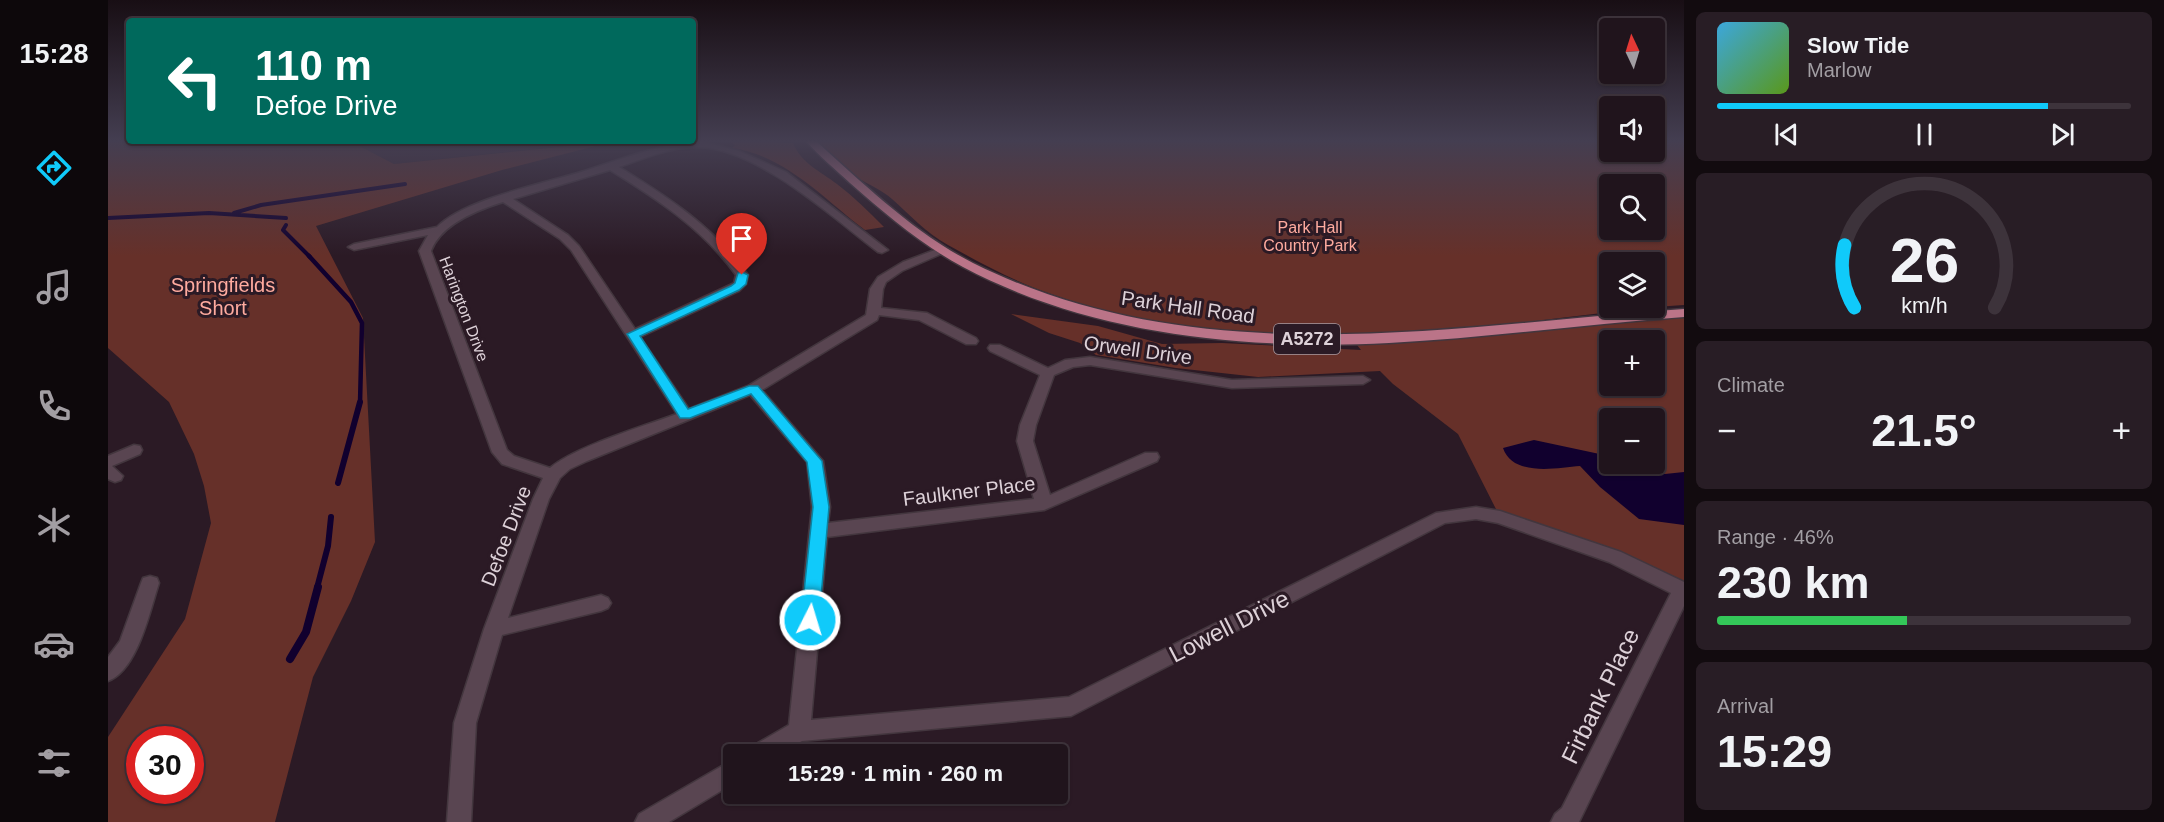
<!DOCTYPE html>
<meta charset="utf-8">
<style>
body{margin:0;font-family:Helvetica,sans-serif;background:#281d25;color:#f1f3f6;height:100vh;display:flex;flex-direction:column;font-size:22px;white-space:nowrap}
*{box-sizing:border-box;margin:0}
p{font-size:20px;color:#a29ea3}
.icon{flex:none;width:33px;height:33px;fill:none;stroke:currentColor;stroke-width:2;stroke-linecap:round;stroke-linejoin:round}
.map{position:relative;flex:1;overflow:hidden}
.panel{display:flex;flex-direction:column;gap:12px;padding:12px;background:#120b0f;width:480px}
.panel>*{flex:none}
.banner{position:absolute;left:18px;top:18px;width:570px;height:126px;border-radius:6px;box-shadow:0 2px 4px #0004,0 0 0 2px #3d333b;background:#00695c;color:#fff;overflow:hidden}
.needle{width:39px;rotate:356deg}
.controls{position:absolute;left:1491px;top:18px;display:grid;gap:12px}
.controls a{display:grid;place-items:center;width:66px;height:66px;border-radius:6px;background:#20141c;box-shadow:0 2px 4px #0004,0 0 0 2px #3d333b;font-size:30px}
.speed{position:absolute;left:18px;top:726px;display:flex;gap:12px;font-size:30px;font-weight:700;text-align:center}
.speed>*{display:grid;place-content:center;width:78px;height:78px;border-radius:50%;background:#20141c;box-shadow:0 2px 4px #0004,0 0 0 2px #3d333b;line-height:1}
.speed .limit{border:9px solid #d22;background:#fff;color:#111}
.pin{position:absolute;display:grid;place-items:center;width:51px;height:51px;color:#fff;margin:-62px -26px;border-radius:50% 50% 50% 0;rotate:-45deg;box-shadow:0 0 6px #0007}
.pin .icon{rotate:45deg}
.me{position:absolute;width:66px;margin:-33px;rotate:5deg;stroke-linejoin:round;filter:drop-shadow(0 0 4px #0008)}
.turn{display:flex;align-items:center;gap:21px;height:126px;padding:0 30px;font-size:27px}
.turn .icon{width:78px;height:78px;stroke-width:2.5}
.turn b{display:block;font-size:42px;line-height:51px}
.big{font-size:45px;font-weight:700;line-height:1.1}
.panel .card{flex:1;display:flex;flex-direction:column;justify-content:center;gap:9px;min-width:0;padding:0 21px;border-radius:9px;background:#281d25}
.panel .dial{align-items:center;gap:0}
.dial svg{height:156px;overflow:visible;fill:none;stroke:#3d333b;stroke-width:7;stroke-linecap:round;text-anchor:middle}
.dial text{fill:#f1f3f6;stroke:none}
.song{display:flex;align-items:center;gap:18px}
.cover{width:72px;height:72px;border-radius:9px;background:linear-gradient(135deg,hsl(200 70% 55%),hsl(90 70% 35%))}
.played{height:6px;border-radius:3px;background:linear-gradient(90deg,#10cafa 80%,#3d333b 80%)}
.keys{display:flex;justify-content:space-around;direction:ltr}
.heat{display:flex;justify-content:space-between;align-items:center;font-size:33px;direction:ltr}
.charge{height:9px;border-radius:4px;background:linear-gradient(90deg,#34c759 46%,#3d333b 0)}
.trip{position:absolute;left:615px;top:744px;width:345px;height:60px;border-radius:6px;background:#20141c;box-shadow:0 2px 4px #0004,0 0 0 2px #3d333b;font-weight:700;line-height:60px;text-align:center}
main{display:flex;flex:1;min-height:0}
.dock{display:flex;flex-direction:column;width:108px;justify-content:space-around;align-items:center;background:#0d080b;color:#a29ea3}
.dock .icon{width:42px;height:42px}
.dock .on{color:#10cafa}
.dock b{font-size:27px;color:#f1f3f6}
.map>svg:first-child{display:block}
.built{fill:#3a2431}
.green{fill:#663029;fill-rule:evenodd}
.water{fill:#11002e}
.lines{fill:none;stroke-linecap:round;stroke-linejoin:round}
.stream-far3{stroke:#11002e;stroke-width:4}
.stream-far2{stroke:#11002e;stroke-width:4.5}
.stream-far1{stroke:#11002e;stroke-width:6}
.stream{stroke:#11002e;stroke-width:8}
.street-casing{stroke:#43363e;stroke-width:3}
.primary-casing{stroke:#43363e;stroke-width:3}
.street{fill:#594551;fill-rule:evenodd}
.primary{fill:#bb7488;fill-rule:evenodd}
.route{fill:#10cafa;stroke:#0a83a2;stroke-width:1.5}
.labels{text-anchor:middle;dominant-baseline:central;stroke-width:6;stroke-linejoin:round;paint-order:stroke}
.far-park-label{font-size:16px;fill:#ffab9f;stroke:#2b1a25}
.far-street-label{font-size:16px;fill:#ddd1d8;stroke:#2b1a25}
.shield{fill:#2b1a25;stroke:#a89aa2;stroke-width:1.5}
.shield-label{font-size:18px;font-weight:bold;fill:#ddd1d8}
.park-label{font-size:20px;fill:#ffab9f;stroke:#2b1a25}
.street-label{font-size:20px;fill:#ddd1d8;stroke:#2b1a25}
.near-street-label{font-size:24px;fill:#ddd1d8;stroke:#2b1a25}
</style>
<main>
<nav class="dock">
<b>15:28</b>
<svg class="icon on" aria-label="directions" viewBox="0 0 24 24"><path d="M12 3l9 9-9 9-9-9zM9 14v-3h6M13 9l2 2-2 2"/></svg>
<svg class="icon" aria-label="music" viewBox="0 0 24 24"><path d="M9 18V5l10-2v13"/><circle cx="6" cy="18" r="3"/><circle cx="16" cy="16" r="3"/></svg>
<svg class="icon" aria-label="phone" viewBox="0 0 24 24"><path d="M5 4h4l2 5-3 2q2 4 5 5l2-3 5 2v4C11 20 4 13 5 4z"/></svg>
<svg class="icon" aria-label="climate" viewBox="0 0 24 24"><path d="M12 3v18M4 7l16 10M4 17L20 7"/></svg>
<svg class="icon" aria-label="car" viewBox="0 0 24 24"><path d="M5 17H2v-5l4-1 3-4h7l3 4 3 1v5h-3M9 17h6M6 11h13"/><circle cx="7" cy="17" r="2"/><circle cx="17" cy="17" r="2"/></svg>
<svg class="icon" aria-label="filters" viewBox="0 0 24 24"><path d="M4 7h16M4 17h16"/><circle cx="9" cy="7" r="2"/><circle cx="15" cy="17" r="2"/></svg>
</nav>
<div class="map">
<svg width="1576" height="822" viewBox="0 0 1576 822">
<rect width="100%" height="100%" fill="#2b1a25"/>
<path class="built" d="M 242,141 L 499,141 L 286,164 Z"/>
<path class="green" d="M 0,141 L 242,141 L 286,164 L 507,141 L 394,170 L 208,226 L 255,318 L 267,542 L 243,601 L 205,677 L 167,822 L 0,822 L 0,737 L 77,619 L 103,523 L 96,486 L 86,454 L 61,402 L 0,348 ZM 32,740 L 82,740 L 82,790 L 32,790 Z
M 621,141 L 685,143 C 694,164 712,171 729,184 C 746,197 761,212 776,227 L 757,230 C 716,199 677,155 624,148 L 627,145 Z
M 709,141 L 1501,141 L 1502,152 L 1546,152 L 1547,141 L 1576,141 L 1576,305 L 1547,307 L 1546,262 L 1502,262 L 1502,308 L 1543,308 C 1472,314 1402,326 1331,331 C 1199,339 1055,337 929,289 C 898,277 869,261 840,245 C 817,232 803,216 784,199 C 774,190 761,185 750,178 C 735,168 722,153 709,141 ZM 1502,184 L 1546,184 L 1546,230 L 1502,230 Z
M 1576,313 L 1576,591 L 1392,517 L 1350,434 L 1285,384 L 1272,371 L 1150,377 L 1068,368 L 988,355 L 972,343 L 941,333 L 903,314 L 990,326 L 1054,344 L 1114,343 L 1253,350 L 1245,340 ZM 1502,340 L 1546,340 L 1546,386 L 1502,386 ZM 1502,418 L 1546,418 L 1546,464 L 1502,464 Z"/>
<path class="water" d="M 1426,440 L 1501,456 L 1502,464 L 1526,464 L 1540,472 L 1557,474 L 1576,472 L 1576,525 L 1531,519 L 1492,487 L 1472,466 C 1448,468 1405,477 1395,448 Z"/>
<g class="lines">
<path class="stream-far3" d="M 126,213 L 153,205 L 297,184
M 0,218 L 101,213 L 178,218
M 178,225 L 175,230 L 202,257"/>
<path class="stream-far2" d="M 201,256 L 243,302 L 254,323 L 252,403"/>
<path class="stream-far1" d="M 230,483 L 252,402
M 209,588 L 220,546 L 223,517"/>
<path class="stream" d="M 182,659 L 198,632 L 210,587"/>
<defs>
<path id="street" d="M 592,141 L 631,151 L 678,172 L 780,250 L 774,253 L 770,252 C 724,217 650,149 591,147 C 564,146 535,159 511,167 C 560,197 606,227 640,275 L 638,284 L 631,291 L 532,337 L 581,409 L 640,386 L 758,315 L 762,289 L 770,277 L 795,262 L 832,248 L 836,247 L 842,250 L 794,271 L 778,282 L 775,289 L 773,308 L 819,313 L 868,338 L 870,341 L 868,344 L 858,344 L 811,320 L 771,315 L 769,320 L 654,390 L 715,461 L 722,507 L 720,523 L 926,499 L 909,441 L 912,425 L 932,375 L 882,351 L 880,348 L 882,345 L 892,345 L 940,368 L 957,360 L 982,357 L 1124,380 L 1255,376 L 1262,380 L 1255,384 L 1124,388 L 982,365 L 965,367 L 946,375 L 928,425 L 925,441 L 942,495 L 1037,453 L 1049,453 L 1051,457 L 1049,461 L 936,510 L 719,537 L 703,720 L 961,697 L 1328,513 L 1368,507 L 1392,511 L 1513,552 L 1576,582 L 1576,606 L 1471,822 L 1443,822 L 1447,814 L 1454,808 L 1563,593 L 1501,562 L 1390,523 L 1368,519 L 1337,523 L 963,716 L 694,741 L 671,754 L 640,754 L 643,747 L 681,725 L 704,507 L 699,462 L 642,395 L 479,461 L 462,469 L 452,478 L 441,499 L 400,618 L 493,595 L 500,598 L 503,603 L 500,608 L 493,611 L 394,635 L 368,723 L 363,822 L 339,822 L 346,723 L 376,629 L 425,499 L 435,478 L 394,464 L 384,452 L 311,251 L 320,235 L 246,250 L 240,247 L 246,244 L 329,227 C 357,199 434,184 473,172 C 511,160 551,144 592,141 ZM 502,170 C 549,199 595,229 628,275 L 626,283 L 527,329 L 471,246 L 460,235 L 405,199 ZM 395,202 L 452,239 L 463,250 L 569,414 C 536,426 466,447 442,468 L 406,456 L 399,450 L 323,251 C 333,224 369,210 395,202 Z
M 26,445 L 32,446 L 34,450 L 32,454 L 4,466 L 15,476 L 13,480 L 7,482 L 0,479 L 0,456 Z
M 42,576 L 49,578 L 51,583 C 42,610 30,670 0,681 L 0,657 L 12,641 L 33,583 L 35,578 Z
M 626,759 L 626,783 L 561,822 L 527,822 L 531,814 Z"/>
<path id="primary" d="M 698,141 L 708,141 C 757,185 806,233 865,263 C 1091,375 1337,326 1576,309 L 1576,317 C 1478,324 1380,338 1281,343 C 1138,350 983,335 855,267 C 814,245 777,214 742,183 C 727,169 711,156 698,141 Z"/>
</defs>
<use href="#street" class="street-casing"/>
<use href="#primary" class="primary-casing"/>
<use href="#street" class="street"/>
<use href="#primary" class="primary"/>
</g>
<linearGradient id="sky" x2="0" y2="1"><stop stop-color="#180e14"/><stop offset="0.55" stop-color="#443e51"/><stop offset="1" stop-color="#443e51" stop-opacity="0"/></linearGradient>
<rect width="1576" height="256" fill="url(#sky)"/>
<path class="route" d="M 634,272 L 640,275 L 638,284 L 631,290 L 532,336 L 580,409 L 641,386 L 650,386 L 714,461 L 721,507 L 711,620 L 708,625 L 702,627 L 696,625 L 693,620 L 705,507 L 699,462 L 643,394 L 582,418 L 572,418 L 519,334 L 623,286 L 627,283 L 630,273 Z"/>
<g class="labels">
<g class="far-park-label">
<text x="1202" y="227">Park Hall<tspan x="1202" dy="18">Country Park</tspan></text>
</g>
<g class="far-street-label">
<text transform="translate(356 309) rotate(69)">Harington Drive</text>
</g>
<rect class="shield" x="1166" y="324" width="66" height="30" rx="4.5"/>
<g class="shield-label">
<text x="1199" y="339">A5272</text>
</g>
<g class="park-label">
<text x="115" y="285">Springfields<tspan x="115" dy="23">Short</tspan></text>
</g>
<g class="street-label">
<text transform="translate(1080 307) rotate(8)">Park Hall Road</text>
<text transform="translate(1030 350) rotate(8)">Orwell Drive</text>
<text transform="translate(861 491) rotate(-7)">Faulkner Place</text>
<text transform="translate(398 536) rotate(-69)">Defoe Drive</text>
</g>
<g class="near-street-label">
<text transform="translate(1121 626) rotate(-27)">Lowell Drive</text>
<text transform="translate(1492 696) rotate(-64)">Firbank Place</text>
</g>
</g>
</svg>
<div class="controls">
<a><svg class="needle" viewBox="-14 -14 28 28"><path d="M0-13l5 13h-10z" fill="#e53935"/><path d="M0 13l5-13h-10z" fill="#a29ea3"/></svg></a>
<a><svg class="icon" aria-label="sound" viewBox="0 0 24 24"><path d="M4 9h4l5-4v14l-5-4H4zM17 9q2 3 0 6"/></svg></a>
<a><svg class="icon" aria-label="search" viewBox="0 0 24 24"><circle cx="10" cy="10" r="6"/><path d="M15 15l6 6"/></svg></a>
<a><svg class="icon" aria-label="layers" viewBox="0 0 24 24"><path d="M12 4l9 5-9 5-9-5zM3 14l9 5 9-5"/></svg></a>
<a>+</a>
<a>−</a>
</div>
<div class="speed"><div class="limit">30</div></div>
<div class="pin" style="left:634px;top:275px;background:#d93025"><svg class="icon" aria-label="arrive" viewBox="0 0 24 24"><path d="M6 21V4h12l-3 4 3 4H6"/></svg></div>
<svg class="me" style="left:702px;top:620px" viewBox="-20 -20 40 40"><circle r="17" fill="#10cafa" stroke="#fff" stroke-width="3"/><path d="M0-11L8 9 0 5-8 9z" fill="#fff"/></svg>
<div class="trip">15:29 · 1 min · 260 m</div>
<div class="banner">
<div class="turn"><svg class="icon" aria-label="left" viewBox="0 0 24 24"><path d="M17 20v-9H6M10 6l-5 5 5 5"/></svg><div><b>110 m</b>Defoe Drive</div></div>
</div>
</div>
<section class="panel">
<div class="card">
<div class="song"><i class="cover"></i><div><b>Slow Tide</b><p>Marlow</p></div></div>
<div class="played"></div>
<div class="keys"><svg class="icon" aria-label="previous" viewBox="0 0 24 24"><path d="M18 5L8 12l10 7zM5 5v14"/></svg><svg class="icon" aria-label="pause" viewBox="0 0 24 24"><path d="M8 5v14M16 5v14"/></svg><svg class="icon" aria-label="next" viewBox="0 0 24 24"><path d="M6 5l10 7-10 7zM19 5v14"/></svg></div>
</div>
<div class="card dial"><svg viewBox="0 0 100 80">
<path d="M14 69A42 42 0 1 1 86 69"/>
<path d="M14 69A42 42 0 0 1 9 37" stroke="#10cafa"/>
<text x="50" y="56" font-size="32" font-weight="700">26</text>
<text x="50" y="72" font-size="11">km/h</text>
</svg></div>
<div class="card"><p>Climate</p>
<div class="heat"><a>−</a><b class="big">21.5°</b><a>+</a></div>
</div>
<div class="card"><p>Range · 46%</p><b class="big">230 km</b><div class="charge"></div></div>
<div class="card"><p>Arrival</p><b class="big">15:29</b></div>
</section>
</main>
